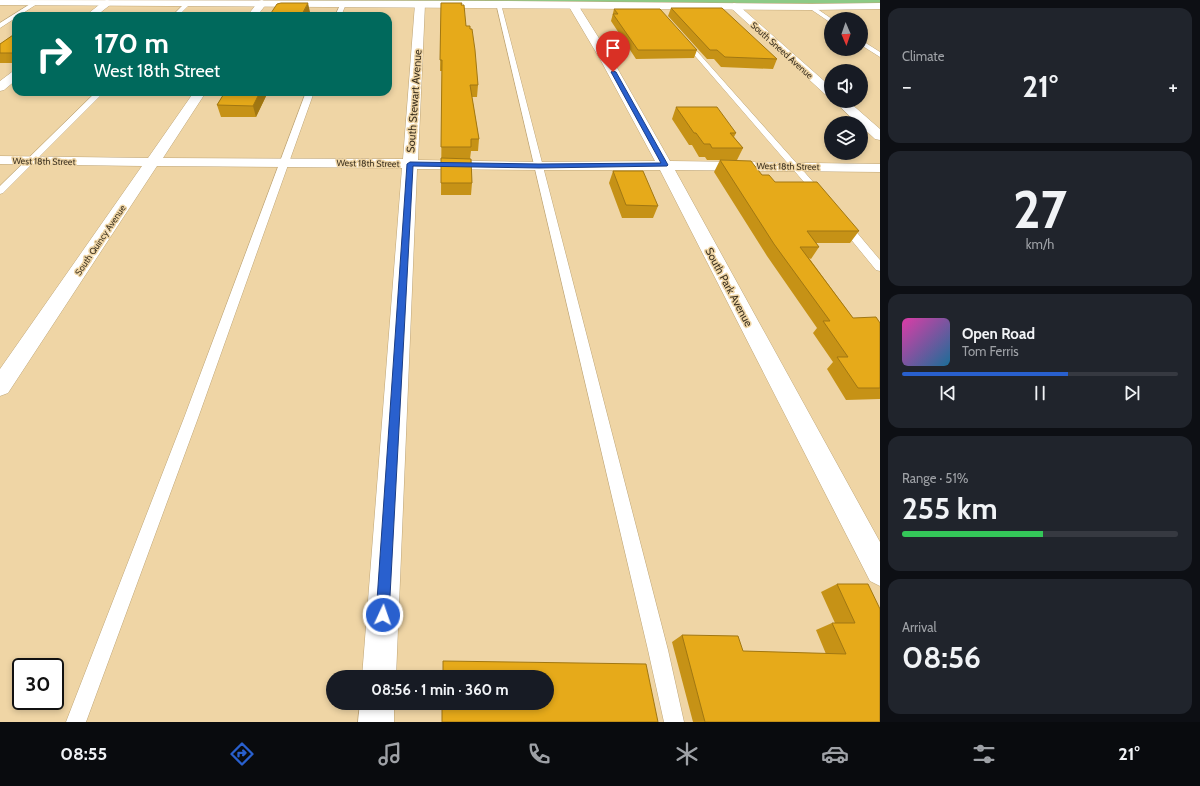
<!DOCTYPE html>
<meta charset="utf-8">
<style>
body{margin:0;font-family:Cabin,sans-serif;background:#20242c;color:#f1f3f6;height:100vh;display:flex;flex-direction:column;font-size:15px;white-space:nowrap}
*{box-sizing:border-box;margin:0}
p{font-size:13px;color:#9ea1a6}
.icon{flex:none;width:22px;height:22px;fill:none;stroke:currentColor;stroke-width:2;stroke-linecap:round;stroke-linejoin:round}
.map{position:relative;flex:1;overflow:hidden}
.panel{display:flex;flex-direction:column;gap:8px;padding:8px;background:#0d0f14;width:320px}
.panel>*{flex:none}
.guide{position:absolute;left:12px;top:12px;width:380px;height:84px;border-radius:12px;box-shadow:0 2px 6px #0003;background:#00695c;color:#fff;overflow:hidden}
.needle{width:26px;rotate:178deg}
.controls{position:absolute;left:824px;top:12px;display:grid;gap:8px}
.controls a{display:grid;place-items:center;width:44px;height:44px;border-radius:50%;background:#171b24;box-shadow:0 2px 6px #0003;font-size:20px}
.speed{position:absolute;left:12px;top:658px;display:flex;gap:8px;font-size:20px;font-weight:700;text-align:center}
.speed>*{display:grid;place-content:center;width:52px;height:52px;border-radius:50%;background:#171b24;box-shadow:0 2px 6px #0003;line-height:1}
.speed .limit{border:2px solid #111;border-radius:6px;background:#fff;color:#111}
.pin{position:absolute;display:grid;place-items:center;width:34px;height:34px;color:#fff;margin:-41px -17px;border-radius:50% 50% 50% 0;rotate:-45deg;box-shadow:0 0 4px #0007}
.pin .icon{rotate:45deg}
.me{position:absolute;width:44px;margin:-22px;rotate:3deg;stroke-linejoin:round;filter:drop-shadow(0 0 3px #0008)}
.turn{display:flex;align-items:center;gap:14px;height:84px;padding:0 16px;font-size:18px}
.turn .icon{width:52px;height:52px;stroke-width:2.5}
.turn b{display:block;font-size:28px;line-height:34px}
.big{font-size:30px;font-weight:800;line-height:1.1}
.panel .card{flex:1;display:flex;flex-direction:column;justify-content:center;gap:6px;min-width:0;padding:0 14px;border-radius:12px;background:#20242c}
.panel .dial{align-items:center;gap:0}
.dial b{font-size:52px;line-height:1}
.song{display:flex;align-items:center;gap:12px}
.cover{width:48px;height:48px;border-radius:6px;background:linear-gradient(135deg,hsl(320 70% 55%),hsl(200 70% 35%))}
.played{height:4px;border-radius:2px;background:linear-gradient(90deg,#2960ce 60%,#363941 60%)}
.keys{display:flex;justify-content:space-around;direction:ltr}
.heat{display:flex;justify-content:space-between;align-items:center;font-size:22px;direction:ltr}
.charge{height:6px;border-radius:3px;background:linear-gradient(90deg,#34c759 51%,#363941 0)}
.trip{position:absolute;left:326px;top:670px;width:228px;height:40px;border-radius:20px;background:#171b24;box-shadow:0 2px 6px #0003;font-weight:800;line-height:40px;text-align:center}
.menu{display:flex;height:64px;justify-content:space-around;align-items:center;background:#090b0e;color:#9ea1a6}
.menu .icon{width:28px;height:28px}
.menu .current{color:#2960ce}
.menu b{font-size:18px;color:#f1f3f6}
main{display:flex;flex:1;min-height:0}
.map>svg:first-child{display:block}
.green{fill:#8dca86}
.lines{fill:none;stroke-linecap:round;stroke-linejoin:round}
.service-casing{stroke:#bea577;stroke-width:1}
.minor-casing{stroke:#bea577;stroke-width:1}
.tertiary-casing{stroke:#bea577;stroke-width:1}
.service{fill:#fff;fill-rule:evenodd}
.minor{fill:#fff;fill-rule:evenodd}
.tertiary{fill:#fff;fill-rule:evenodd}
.wall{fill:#c69216}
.shaded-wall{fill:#a17712}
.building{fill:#e6aa1a;stroke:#a17712}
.route{fill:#2960ce;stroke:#1b3e86}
.labels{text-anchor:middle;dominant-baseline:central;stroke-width:3;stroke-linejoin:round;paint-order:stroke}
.far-street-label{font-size:9px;fill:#3d3220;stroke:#efd5a5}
.street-label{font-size:11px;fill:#3d3220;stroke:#efd5a5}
</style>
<main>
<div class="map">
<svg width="880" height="722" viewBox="0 0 880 722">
<rect width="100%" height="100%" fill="#efd5a5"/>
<path class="green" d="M 146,0 L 880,0 L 880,4 Z"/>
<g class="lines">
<defs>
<path id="service" d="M 35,1 L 40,2 L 0,28 L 0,23 Z
M 186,2 L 191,3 L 178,16 L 172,16 Z
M 341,3 L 346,4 L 341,16 L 335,16 Z
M 496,3 L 501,4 L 668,650 L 684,722 L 664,722 L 648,650 Z
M 809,6 L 813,6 L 832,19 L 831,23 L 809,8 Z
M 683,40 L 687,40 L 823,193 L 825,195 L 823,197 L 817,197 L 683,42 Z
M 861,40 L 880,52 L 880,57 L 861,45 Z
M 96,92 L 104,92 L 3,193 L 0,194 L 0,186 Z
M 306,92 L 314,92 L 198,418 L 86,722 L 66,722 L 184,418 Z
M 844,221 L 848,222 L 880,260 L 880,271 L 876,270 L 840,226 L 839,224 Z"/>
<path id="minor" d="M 107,0 L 110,1 L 112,3 L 110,5 L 96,16 L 85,16 L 104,1 Z
M 262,0 L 267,3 L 257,16 L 247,16 L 259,1 Z
M 420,1 L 425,4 L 418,160 L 539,162 L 655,161 L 600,59 L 568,5 L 573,2 L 578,5 L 612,59 L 670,161 L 880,164 L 880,172 L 675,170 L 880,542 L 880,586 L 870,581 L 660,170 L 539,170 L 417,169 L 396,677 L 362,677 L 402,168 L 157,166 L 8,393 L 0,396 L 0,369 L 142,166 L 0,164 L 0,156 L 148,158 L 194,92 L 206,92 L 163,158 L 403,159 L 415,4 Z
M 734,3 L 737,4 L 831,87 L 831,97 L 827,96 L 731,8 L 729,6 Z
M 16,71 L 16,80 L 4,90 L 0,91 L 0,81 L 12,72 Z
M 834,101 L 848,101 L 880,129 L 880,140 L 875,139 L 861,126 L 861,123 L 857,123 Z
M 360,703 L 394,703 L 394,722 L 358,722 Z"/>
<path id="tertiary" d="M 0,0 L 498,1 L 811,4 L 880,3 L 880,9 L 811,10 L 0,5 Z"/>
</defs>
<use href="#service" class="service-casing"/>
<use href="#minor" class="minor-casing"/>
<use href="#tertiary" class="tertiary-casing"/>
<use href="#service" class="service"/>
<use href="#minor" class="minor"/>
<use href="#tertiary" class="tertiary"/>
</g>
<path class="wall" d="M 441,3 L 461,5 L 466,26 L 478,85 L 477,97 L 472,97 L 479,139 L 478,151 L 471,151 L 470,159 L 472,183 L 471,195 L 441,195 L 442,71 L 440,71 Z
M 671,8 L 777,59 L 773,69 L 721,67 L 714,59 L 707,59 L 668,16 Z
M 614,9 L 697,50 L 694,58 L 636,59 L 611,21 Z
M 16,33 L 16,63 L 0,63 L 0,44 Z
M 225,92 L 268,92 L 256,117 L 221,117 L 217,105 Z
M 676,107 L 736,133 L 734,137 L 743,148 L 737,160 L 707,160 L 705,157 L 699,157 L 692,145 L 689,145 L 672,119 Z
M 720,160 L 762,175 L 859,231 L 850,243 L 816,243 L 819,247 L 811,259 L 809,258 L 853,318 L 880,323 L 880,399 L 846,400 L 827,369 L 833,362 L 813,333 L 817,328 L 767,256 L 714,172 Z
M 613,171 L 658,206 L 653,218 L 622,218 L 609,183 Z
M 837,584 L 868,584 L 880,722 L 693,722 L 672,642 L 682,635 L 743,651 L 826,654 L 816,630 L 832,623 L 835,623 L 821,592 Z"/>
<path class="shaded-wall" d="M 308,3 L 310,12 L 308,16 L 301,16 Z
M 260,92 L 268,92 L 256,117 L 253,106 Z"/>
<path class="building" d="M 281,3 L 308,3 L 301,16 L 269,16 L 277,4 Z
M 441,3 L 462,3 L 461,5 L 464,5 L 466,26 L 470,26 L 470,29 L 472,29 L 475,50 L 478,85 L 470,85 L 479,139 L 471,139 L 471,147 L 441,147 L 442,60 L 440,60 Z
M 671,8 L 722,8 L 777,59 L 725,57 L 717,50 L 710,50 Z
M 614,9 L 660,9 L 697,50 L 638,50 L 613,14 L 618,14 Z
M 16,33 L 16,53 L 0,53 L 0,44 Z
M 225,92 L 260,92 L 253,106 L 217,105 Z
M 676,107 L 717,107 L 736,133 L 730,133 L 743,148 L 712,148 L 710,144 L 704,144 L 696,133 L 694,133 Z
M 441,158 L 471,159 L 472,183 L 441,183 Z
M 720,160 L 751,161 L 762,175 L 769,175 L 775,182 L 817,182 L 859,231 L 807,231 L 819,247 L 800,247 L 853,318 L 876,317 L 880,323 L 880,388 L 858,388 L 837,357 L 848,357 L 823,321 L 830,321 L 774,244 Z
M 613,171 L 643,171 L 658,206 L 626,205 Z
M 837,584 L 868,584 L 880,609 L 880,722 L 705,722 L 682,635 L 738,636 L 743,651 L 846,654 L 832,623 L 855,623 Z
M 443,661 L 646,664 L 658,722 L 442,722 L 442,703 L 547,703 L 547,677 L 443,677 Z"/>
<path class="route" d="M 613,71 L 616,72 L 668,165 L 667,166 L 539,168 L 413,166 L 389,615 L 387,619 L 383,621 L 378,619 L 376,615 L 407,164 L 410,162 L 539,164 L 661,163 L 611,72 Z"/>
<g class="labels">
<g class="far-street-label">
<text transform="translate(782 50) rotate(42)">South Sneed Avenue</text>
<text transform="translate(44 161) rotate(1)">West 18th Street</text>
<text transform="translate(368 163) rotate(1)">West 18th Street</text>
<text transform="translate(788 166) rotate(1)">West 18th Street</text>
<text transform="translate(100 240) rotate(-56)">South Quincy Avenue</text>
</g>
<g class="street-label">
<text transform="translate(414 101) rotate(-86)">South Stewart Avenue</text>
<text transform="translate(729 287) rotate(62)">South Park Avenue</text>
</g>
</g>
</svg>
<div class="controls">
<a><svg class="needle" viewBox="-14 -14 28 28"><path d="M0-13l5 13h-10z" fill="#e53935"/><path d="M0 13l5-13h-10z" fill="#9ea1a6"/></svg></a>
<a><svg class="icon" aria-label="sound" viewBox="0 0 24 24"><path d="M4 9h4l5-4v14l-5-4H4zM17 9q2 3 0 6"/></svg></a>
<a><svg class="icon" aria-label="layers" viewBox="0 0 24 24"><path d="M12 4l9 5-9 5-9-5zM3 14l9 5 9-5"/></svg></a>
</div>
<div class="speed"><div class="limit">30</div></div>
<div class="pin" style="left:613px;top:72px;background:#d93025"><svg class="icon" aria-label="arrive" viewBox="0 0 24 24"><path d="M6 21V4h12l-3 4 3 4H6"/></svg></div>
<svg class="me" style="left:383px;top:615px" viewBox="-20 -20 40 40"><circle r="17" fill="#2960ce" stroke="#fff" stroke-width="3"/><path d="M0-11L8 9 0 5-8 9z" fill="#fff"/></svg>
<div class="trip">08:56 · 1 min · 360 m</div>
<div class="guide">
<div class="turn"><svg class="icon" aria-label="right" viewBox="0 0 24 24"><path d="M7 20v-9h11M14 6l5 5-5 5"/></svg><div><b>170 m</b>West 18th Street</div></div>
</div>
</div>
<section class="panel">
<div class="card"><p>Climate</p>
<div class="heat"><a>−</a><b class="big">21°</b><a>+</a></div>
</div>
<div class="card dial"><b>27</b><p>km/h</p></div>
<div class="card">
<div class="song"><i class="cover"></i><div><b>Open Road</b><p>Tom Ferris</p></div></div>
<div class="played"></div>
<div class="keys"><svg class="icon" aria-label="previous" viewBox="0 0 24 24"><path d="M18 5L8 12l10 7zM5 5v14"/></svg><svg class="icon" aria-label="pause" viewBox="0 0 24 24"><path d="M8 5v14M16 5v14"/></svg><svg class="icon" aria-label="next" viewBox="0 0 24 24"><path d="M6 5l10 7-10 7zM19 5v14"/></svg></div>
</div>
<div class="card"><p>Range · 51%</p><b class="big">255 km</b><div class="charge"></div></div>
<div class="card"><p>Arrival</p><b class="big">08:56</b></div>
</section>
</main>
<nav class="menu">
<b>08:55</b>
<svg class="icon current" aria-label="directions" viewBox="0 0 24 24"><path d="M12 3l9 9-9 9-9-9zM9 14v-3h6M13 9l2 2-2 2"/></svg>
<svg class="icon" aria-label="music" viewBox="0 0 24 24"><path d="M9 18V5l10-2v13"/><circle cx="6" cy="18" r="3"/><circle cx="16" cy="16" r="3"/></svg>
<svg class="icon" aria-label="phone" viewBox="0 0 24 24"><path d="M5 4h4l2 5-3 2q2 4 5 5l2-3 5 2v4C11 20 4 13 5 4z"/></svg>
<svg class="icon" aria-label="climate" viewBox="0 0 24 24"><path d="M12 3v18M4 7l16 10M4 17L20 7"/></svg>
<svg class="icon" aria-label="car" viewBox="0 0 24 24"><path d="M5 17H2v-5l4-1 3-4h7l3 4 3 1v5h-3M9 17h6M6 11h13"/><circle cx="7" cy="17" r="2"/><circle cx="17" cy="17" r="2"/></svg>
<svg class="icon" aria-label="filters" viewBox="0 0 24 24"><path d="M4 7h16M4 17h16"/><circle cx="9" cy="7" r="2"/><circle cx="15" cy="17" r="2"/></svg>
<b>21°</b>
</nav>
